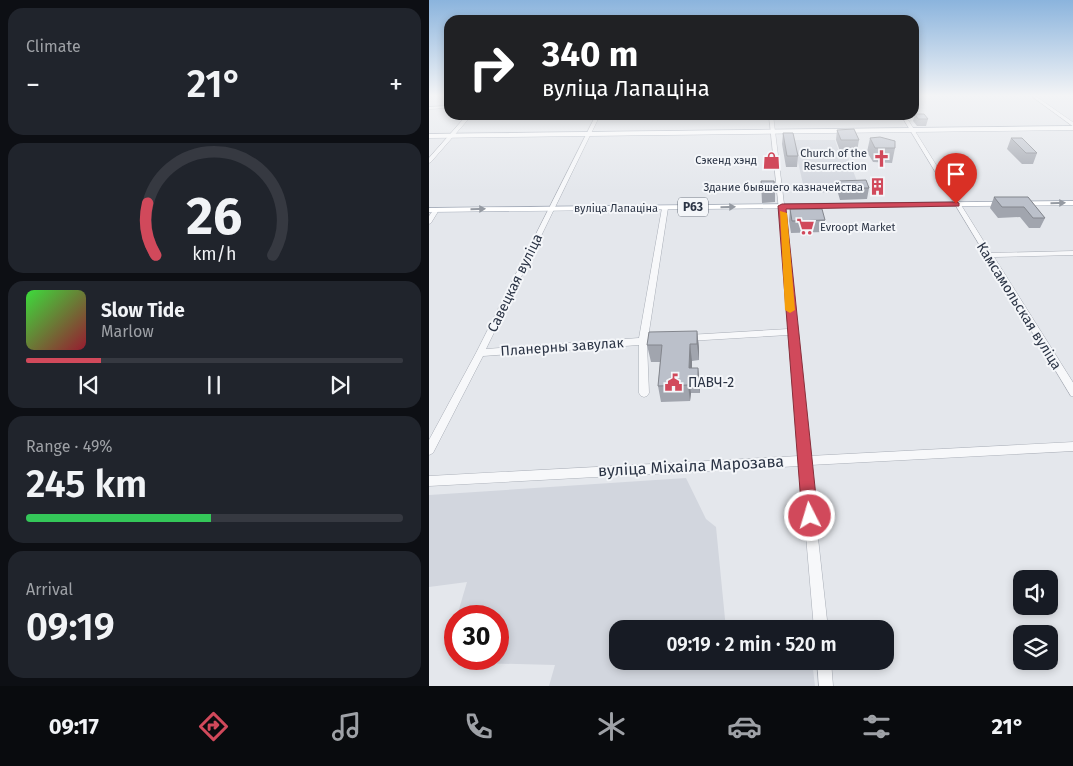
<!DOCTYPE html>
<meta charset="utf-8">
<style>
body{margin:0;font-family:"Fira Sans",sans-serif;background:#20242c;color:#f1f3f6;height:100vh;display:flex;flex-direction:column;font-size:19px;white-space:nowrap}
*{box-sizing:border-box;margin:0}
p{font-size:16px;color:#9ea1a6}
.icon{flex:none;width:28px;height:28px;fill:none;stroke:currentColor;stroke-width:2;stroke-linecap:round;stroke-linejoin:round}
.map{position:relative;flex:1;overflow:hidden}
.drawer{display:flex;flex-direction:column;gap:8px;padding:8px;background:#0d0f14;width:429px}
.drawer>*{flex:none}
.top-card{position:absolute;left:15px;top:15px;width:475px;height:105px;border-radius:15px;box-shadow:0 2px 8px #0003;background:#202124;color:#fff;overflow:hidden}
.buttons{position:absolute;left:584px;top:570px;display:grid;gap:10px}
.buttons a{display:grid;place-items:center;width:45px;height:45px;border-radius:10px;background:#171b24;box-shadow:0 2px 8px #0003;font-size:25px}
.speed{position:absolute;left:15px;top:605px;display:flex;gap:10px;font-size:25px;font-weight:700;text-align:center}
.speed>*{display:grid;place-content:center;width:65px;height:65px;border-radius:50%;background:#171b24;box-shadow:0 2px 8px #0003;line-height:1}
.speed .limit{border:8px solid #d22;background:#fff;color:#111}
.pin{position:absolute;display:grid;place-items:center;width:42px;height:42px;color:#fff;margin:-51px -21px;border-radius:50% 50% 50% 0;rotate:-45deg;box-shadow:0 0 5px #0007}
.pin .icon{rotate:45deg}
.me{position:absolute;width:55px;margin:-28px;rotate:355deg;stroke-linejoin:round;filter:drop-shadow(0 0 4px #0008)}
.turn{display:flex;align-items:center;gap:18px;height:105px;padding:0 15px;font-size:22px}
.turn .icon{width:65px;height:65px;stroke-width:2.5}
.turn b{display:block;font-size:35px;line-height:42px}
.big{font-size:38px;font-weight:600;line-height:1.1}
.drawer .card{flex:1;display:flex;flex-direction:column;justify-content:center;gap:8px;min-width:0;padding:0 18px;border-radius:15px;background:#20242c}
.drawer .dial{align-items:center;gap:0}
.dial svg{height:130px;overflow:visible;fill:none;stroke:#363941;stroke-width:7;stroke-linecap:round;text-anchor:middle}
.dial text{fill:#f1f3f6;stroke:none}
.song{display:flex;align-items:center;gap:15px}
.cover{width:60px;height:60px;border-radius:8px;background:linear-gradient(135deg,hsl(120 70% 55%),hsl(350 70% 35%))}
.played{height:5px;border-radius:2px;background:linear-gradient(90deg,#d1495b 20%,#363941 20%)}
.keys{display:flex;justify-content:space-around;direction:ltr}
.heat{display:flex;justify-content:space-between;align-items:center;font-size:28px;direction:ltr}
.charge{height:8px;border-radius:4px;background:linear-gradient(90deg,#34c759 49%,#363941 0)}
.trip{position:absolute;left:180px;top:620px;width:285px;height:50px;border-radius:15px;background:#171b24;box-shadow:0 2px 8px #0003;font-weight:600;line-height:50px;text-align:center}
.tab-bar{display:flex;height:80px;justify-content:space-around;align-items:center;background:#090b0e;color:#9ea1a6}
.tab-bar .icon{width:35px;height:35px}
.tab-bar .current{color:#d1495b}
.tab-bar b{font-size:22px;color:#f1f3f6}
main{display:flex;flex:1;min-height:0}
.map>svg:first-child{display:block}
.built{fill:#d2d6de}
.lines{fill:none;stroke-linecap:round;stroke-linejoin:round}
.minor-casing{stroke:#a9aeb7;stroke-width:1}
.major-casing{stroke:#a3abb8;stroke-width:1}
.minor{fill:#f7f8fa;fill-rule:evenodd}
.major{fill:#fff;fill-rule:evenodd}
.wall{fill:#a1a5ae}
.shaded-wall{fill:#83868d}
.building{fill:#bbc0ca;stroke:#83868d}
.oneway{fill:#959aa2}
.route{fill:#d1495b;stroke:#882f3b}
.slow{fill:#f59e0b}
.labels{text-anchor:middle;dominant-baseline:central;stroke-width:4;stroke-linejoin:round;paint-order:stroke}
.far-poi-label{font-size:11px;fill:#2b3445;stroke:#f4f6f9;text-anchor:end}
.far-street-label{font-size:11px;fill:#2b3445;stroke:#f4f6f9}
.shield{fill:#f4f6f9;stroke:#676e7b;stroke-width:1}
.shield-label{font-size:12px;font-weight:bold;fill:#2b3445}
.street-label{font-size:14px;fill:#2b3445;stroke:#f4f6f9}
.poi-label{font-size:14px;fill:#2b3445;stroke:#f4f6f9;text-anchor:start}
.near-street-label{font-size:16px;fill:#2b3445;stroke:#f4f6f9}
</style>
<main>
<section class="drawer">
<div class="card"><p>Climate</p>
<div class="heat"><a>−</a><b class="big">21°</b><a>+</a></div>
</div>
<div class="card dial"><svg viewBox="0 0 100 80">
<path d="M14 69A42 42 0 1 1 86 69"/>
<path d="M14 69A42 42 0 0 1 9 37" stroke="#d1495b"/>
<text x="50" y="56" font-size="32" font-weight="700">26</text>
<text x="50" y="72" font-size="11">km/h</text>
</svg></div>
<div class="card">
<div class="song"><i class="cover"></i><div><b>Slow Tide</b><p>Marlow</p></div></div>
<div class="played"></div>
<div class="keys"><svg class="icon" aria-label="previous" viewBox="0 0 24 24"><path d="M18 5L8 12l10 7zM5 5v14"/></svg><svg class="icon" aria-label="pause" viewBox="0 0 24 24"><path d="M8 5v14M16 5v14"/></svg><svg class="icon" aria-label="next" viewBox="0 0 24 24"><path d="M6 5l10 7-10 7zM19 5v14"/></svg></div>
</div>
<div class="card"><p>Range · 49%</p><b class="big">245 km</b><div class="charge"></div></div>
<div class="card"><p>Arrival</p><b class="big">09:19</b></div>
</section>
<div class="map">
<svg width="645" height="686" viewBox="0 0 645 686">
<rect width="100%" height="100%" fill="#e4e7ec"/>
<path class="built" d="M 364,140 L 406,140 L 410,152 L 417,152 L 432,192 L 376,193 Z
M 257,478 L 277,519 L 287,527 L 297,629 L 189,629 L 189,661 L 383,661 L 386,686 L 120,686 L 126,665 L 46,663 L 48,659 L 69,659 L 69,616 L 28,616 L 38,582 L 0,587 L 0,495 Z"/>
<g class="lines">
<defs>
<path id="minor" d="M 601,95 L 605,95 L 645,123 L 645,127 Z
M 20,106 L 20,108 L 0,109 L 0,107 Z
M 38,115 L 43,115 L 2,162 L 0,163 L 0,158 Z
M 167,115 L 171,115 L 57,349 L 210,338 L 233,208 L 238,207 L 239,208 L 219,338 L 231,337 L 235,340 L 231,343 L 218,344 L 220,393 L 218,396 L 215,397 L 212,396 L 210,393 L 210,345 L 54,356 L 4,453 L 0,455 L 0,440 L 47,353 Z
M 340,115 L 344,115 L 357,220 L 380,456 L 645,442 L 645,451 L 381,465 L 399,629 L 385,629 L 371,466 L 0,486 L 0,476 L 370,456 L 359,335 L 259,341 L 255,338 L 259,335 L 359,329 L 351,220 Z
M 472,115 L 476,115 L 562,253 L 645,251 L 645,255 L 565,257 L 645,384 L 645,396 L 642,396 Z
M 7,208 L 10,210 L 2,223 L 0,224 L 0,216 L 5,209 Z
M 388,661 L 402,661 L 404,686 L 390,686 Z"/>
<path id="major" d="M 645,126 L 645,130 L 0,138 L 0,134 Z
M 645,201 L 645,205 L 0,212 L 0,208 Z"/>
</defs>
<use href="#minor" class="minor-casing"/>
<use href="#major" class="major-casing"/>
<use href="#minor" class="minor"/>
<use href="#major" class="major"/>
</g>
<path class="wall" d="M 486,114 L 499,119 L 497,126 L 488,126 L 484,121 Z
M 408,130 L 430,140 L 428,151 L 411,151 L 407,140 Z
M 354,133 L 369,156 L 368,167 L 357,167 L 353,144 Z
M 441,138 L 466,148 L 463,163 L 444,162 L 438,152 Z
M 582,138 L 608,153 L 604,164 L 593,164 L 578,149 Z
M 521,166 L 543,174 L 540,185 L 524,186 L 518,177 Z
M 332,181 L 346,191 L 346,202 L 333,203 Z
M 410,181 L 440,188 L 438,199 L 411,200 L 409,193 Z
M 565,197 L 599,197 L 616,218 L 611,228 L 600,228 L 591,217 L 569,218 L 561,208 Z
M 361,209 L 396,220 L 395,232 L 362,233 L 360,221 Z
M 268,331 L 270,348 L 270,360 L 263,361 L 263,368 L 269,368 L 271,384 L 271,393 L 262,393 L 261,401 L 232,402 L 229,386 L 231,362 L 222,362 L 218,345 Z"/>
<path class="shaded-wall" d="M 268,331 L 270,348 L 270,360 L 268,344 Z
M 261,344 L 263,361 L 263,376 L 260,368 Z
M 269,368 L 271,384 L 271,393 L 269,376 Z
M 259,376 L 262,393 L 261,401 L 259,385 Z"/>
<path class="building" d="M 486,114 L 495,114 L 499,119 L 489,119 Z
M 425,129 L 430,140 L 412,140 L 408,130 Z
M 354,133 L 364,133 L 369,156 L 358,156 Z
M 451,137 L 466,141 L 466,148 L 446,148 L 441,138 Z
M 582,138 L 593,138 L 608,153 L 597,153 Z
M 521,166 L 537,166 L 543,174 L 527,174 Z
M 437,180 L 440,188 L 413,188 L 410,181 Z
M 332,181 L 345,181 L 346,191 L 333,191 Z
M 565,197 L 599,197 L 616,218 L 604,218 L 595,207 L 573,207 Z
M 361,209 L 393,209 L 396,220 L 363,221 Z
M 268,331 L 268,344 L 261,344 L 260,368 L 269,368 L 269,376 L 259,376 L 259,385 L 229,386 L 233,345 L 218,345 L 220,332 Z"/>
<defs><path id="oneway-solid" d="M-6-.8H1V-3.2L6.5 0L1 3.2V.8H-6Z" transform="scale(1.25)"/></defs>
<g class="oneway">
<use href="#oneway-solid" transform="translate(629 203) rotate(-1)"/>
<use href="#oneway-solid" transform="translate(299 207) rotate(-1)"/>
<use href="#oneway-solid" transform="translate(49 209) rotate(-1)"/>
</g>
<linearGradient id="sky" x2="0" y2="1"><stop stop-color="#8bb4dd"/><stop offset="0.5" stop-color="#f3f4f6"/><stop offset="1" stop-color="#f3f4f6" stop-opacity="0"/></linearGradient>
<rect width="645" height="191" fill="url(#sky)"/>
<path class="route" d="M 527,202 L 530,203 L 530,206 L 357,209 L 389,516 L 386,521 L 381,523 L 375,521 L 373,516 L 349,206 L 353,204 Z"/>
<path class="slow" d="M 351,211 L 358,213 L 366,310 L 361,313 L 356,310 Z"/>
<defs>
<symbol id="church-bare" viewBox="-9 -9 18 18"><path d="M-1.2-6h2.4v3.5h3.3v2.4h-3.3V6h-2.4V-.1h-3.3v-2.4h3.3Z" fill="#d1495b" stroke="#f4f6f9" stroke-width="2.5" paint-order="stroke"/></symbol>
<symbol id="shop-bare" viewBox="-9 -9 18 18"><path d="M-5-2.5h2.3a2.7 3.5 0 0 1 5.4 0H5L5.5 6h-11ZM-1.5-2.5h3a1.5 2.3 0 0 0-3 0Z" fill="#d1495b" stroke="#f4f6f9" stroke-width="2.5" paint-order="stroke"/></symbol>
<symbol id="building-bare" viewBox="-9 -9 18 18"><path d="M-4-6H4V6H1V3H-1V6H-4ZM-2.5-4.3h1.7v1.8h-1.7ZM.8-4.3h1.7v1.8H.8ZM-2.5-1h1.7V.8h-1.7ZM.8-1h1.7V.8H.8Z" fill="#d1495b" stroke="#f4f6f9" stroke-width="2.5" paint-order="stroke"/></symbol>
<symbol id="supermarket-bare" viewBox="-9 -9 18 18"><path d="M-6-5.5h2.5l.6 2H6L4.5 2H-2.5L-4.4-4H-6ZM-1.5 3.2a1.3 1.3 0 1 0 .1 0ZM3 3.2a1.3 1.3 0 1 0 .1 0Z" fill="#d1495b" stroke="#f4f6f9" stroke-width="2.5" paint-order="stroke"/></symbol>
<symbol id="civic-bare" viewBox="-9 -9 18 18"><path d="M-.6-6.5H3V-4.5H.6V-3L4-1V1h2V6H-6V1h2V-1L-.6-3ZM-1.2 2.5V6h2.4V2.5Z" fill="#d1495b" stroke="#f4f6f9" stroke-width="2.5" paint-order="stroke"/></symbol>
</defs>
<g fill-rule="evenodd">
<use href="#church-bare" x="440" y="146" width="25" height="25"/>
<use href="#shop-bare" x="330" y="148" width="25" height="25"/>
<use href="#building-bare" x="436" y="174" width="25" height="25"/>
<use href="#supermarket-bare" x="364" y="214" width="25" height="25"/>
<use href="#civic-bare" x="232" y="370" width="25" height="25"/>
</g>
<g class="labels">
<g class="far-poi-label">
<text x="438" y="153">Church of the<tspan x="438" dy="13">Resurrection</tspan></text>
<text x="328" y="160">Сэкенд хэнд</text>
<text x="434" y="187">Здание бывшего казначейства</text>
<text x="391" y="227" text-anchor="start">Evroopt Market</text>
</g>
<g class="far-street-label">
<text x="187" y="208">вуліца Лапаціна</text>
</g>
<rect class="shield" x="249" y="197.5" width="30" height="19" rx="4"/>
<g class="shield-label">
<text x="264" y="207">Р63</text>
</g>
<g class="street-label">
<text transform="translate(86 283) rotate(-64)">Савецкая вуліца</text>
<text transform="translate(590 306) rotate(58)">Камсамольская вуліца</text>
<text transform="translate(133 347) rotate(-4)">Планерны завулак</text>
</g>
<g class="poi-label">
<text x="259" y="382">ПАВЧ-2</text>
</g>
<g class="near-street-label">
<text transform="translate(262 466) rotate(-3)">вуліца Міхаіла Марозава</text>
</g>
</g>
</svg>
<div class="buttons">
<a><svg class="icon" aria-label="sound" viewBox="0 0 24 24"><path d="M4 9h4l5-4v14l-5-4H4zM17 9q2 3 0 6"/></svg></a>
<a><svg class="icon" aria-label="layers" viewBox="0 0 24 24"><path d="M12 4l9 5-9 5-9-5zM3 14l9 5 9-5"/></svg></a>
</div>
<div class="speed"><div class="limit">30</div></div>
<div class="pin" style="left:527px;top:204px;background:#d93025"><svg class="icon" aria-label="arrive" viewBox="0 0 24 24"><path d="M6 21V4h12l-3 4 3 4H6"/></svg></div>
<svg class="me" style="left:381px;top:516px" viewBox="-20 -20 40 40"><circle r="17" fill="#d1495b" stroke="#fff" stroke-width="3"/><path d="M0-11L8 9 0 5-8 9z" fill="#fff"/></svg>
<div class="trip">09:19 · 2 min · 520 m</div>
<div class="top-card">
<div class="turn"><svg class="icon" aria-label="right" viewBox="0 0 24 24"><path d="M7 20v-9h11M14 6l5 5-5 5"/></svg><div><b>340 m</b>вуліца Лапаціна</div></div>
</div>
</div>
</main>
<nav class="tab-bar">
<b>09:17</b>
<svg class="icon current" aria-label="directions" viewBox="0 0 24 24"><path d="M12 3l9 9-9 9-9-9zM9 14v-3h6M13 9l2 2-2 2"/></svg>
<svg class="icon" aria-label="music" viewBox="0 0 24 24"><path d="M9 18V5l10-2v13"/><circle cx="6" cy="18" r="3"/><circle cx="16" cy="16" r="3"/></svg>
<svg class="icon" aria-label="phone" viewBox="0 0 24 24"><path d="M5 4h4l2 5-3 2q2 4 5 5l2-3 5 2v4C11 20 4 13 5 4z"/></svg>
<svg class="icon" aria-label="climate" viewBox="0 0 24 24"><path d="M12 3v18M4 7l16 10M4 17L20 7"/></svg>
<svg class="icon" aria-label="car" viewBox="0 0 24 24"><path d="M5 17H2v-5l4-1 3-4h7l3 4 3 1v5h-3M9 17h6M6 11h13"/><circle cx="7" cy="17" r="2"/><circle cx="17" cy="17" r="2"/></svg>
<svg class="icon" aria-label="filters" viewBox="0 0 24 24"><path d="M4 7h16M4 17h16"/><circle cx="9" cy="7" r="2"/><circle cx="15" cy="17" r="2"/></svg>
<b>21°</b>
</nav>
